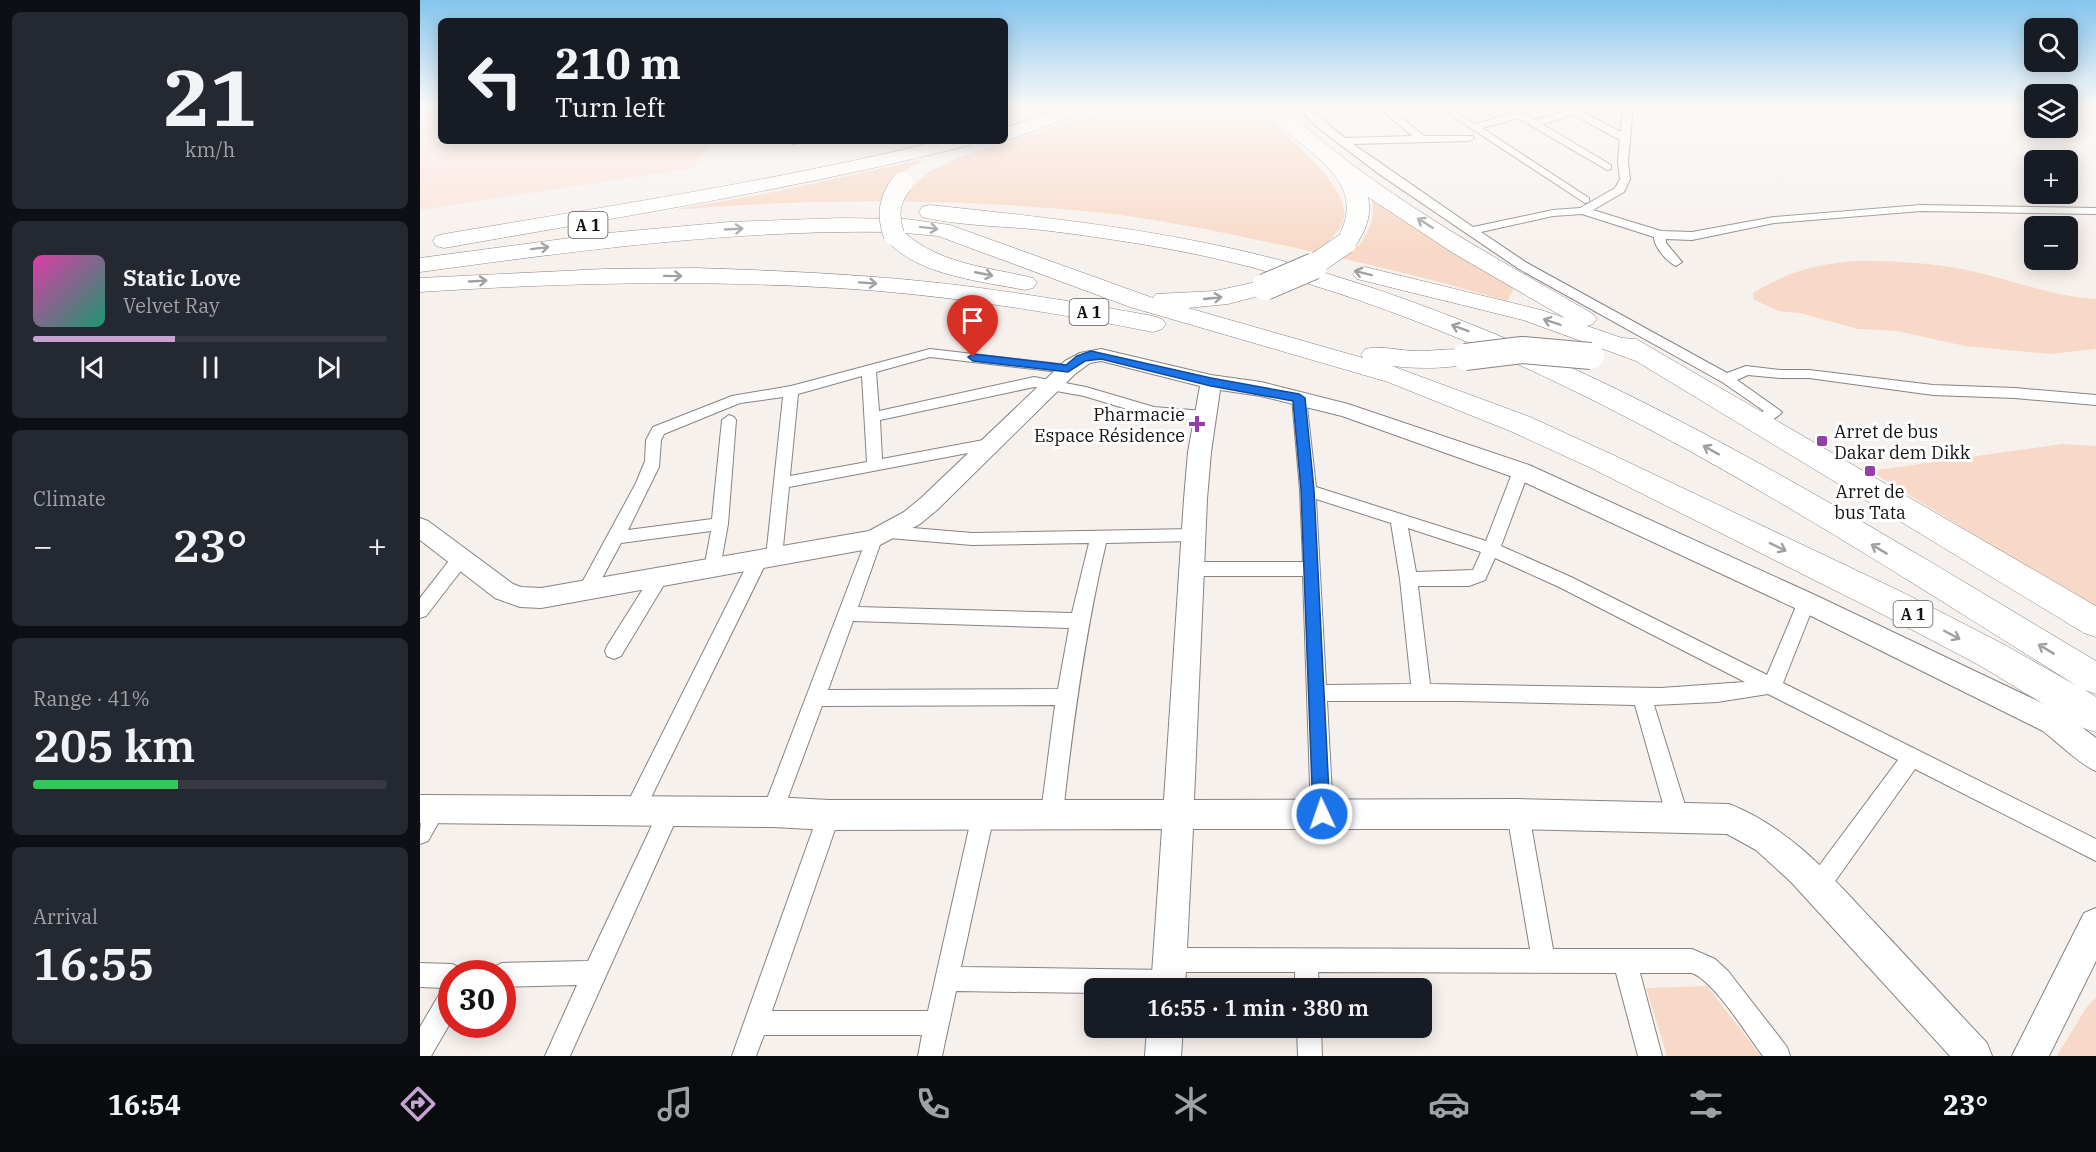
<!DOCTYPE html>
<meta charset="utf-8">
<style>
body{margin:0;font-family:"IBM Plex Serif",serif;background:#242831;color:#f1f3f6;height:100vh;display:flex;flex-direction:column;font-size:22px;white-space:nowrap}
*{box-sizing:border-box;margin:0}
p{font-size:20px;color:#9ea1a6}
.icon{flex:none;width:33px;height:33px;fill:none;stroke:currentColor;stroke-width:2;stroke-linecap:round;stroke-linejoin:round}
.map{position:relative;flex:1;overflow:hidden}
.side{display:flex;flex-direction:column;gap:12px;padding:12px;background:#0d0f14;width:420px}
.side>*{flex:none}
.top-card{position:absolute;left:18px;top:18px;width:570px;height:126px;border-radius:9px;box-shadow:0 3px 15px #0003;background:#171b24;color:#f1f3f6;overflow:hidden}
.buttons{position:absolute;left:1604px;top:18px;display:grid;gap:12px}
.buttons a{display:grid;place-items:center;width:54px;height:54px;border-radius:9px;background:#171b24;box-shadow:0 3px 15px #0003;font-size:30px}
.speed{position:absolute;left:18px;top:960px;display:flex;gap:12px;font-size:30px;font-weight:700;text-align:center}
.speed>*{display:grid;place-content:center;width:78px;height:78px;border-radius:50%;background:#171b24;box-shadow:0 3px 15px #0003;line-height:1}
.speed .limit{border:9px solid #d22;background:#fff;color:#111}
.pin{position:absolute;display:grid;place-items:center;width:51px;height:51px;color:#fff;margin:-62px -26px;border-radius:50% 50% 50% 0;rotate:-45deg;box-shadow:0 0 6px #0007}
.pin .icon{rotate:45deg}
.me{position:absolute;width:66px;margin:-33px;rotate:357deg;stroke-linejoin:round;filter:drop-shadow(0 0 4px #0008)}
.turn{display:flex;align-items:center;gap:21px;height:126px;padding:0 18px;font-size:27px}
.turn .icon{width:78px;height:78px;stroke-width:2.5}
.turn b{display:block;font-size:42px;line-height:51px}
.big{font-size:45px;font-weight:600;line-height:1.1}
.side .widget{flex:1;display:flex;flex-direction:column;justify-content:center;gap:9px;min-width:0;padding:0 21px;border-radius:9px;background:#242831}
.side .dial{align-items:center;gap:0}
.dial b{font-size:78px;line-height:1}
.song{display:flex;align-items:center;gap:18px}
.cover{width:72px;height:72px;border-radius:9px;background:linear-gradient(135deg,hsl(320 70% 55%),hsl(160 70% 35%))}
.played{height:6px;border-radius:3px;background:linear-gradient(90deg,#c8a2d5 40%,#363941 40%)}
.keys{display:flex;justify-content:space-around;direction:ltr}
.heat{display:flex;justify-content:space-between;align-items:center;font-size:33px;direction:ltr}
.charge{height:9px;border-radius:4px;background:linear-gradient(90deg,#34c759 41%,#363941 0)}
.trip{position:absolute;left:664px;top:978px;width:348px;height:60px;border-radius:9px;background:#171b24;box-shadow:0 3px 15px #0003;font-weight:600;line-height:60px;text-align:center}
.menu{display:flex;height:96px;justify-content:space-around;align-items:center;background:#090b0e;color:#9ea1a6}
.menu .icon{width:42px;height:42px}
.menu .selected{color:#c8a2d5}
.menu b{font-size:27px;color:#f1f3f6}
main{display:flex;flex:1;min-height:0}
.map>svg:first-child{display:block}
.education{fill:#fce2db}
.green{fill:#f8d8c6}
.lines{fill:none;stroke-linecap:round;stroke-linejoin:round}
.street-casing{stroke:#898380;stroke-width:2}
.secondary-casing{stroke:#898380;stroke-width:2}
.highway-casing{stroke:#898380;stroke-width:1}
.street{fill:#fff;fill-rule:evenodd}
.secondary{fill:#fff;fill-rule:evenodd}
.highway{fill:#fff;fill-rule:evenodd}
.highway-bridge-far1-casing{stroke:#898380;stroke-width:22;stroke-linecap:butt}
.highway-bridge-casing{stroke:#898380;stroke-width:28;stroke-linecap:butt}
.highway-bridge-far1{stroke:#fff;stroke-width:21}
.highway-bridge{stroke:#fff;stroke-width:26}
.oneway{stroke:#a1a0a0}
.route{fill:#1a73e8;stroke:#114b97;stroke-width:1.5}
.poi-dot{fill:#953fad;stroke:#fff;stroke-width:2}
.labels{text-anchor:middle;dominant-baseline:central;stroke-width:6;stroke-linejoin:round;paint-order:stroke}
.shield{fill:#fff;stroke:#5a5958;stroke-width:1.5}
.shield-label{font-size:16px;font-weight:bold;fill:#141211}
.poi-label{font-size:18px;fill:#141211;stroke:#fff;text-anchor:end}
</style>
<main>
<section class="side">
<div class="widget dial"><b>21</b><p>km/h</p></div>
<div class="widget">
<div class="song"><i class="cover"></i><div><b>Static Love</b><p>Velvet Ray</p></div></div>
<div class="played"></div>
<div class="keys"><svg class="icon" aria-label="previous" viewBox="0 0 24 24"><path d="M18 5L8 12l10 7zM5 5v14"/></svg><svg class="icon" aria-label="pause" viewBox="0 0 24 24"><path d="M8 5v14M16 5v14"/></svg><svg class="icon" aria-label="next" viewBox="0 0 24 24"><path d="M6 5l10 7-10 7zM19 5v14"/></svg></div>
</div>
<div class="widget"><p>Climate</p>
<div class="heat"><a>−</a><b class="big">23°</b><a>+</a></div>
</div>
<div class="widget"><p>Range · 41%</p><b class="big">205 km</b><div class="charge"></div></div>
<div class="widget"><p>Arrival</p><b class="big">16:55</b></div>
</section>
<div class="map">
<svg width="1676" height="1056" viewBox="0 0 1676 1056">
<rect width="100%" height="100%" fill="#f7f1ed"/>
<path class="education" d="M 0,106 L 21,106 L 21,141 L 291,141 L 274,168 L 0,210 Z"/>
<path class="green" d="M 690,106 L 839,106 C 860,134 929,183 924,217 C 923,227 915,233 910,240 L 939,246 C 950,229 955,220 952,200 L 1095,287 L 1087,301 C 1018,280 947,264 876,248 C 809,234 743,219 675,212 C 533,198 394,198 253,210 L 349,193 L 505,159 L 487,169 L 469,186 L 494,185 L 509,172 L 537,158 L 666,117 Z
M 1433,261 C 1473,261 1512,262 1551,271 C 1593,280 1633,297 1676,299 L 1676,349 L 1630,354 L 1545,346 L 1477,331 L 1438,329 L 1380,313 L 1358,311 L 1333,299 L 1333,293 C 1371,271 1389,266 1433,261 Z
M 1642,444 L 1676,446 L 1676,609 L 1450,471 Z
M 1287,986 L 1341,1056 L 1247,1056 L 1226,988 Z
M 1676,997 L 1676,1056 L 1637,1056 L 1666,1008 Z"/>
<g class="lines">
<defs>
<path id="street" d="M 876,106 L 886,106 L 925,138 L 992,136 L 957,106 L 967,106 L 1004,136 L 1053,136 L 1054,138 L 1049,141 L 933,144 L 1053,227 L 1133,210 L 1160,208 L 1195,188 L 1200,179 L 1198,162 L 1200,140 L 1154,115 L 1122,124 L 1191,165 L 1191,169 L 1187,170 L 1098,118 L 1062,128 L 1169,198 L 1169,202 L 1165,203 L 1017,106 L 1028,106 L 1055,124 L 1091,114 L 1079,106 L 1090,106 L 1115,120 L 1147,111 L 1139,106 L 1151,106 L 1201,132 L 1203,106 L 1213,106 L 1208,162 L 1210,179 L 1204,192 L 1173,210 L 1241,231 L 1272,232 L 1354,217 L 1501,205 L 1676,208 L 1676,214 L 1501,211 L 1354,223 L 1272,240 L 1246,239 L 1246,243 L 1262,262 L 1256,266 C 1247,262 1234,247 1234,237 L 1162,214 L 1133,216 L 1061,232 L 1107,263 L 1307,373 L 1326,366 L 1360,370 L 1389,370 L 1513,385 L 1595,388 L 1676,395 L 1676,405 L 1595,398 L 1513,395 L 1389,378 L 1360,378 L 1328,375 L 1317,380 L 1362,412 C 1356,420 1338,427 1328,424 L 1326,421 L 1328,418 L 1344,411 L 1302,382 L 1099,269 L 959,174 L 897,127 Z
M 368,141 L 380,141 L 375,144 Z
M 510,349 L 648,365 L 655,369 L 648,373 L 510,357 L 456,372 L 459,411 L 614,377 L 666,387 L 734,407 L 784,411 L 791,416 L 784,421 L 733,417 L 664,396 L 614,387 L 460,420 L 462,459 L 569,439 L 577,444 L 569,449 L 369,487 L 362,557 L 360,562 L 354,563 L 348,562 L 346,557 L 363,397 L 320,403 L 244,434 L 241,440 L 239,467 L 208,530 L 292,519 L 302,420 L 309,415 L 314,417 L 316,420 L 308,524 L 299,574 L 293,576 L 287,574 L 284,569 L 291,531 L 201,543 L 173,595 L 167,597 L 161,595 L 158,590 L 216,483 L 225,461 L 226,440 L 233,427 L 312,396 L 371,386 ZM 442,376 L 447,462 L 370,476 L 378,394 Z
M 879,393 L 886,398 L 896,487 L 1066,541 L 1093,471 L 1095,467 L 1107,467 L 1109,471 L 1081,546 L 1151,577 L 1347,675 L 1380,597 L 1386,595 L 1392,597 L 1395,602 L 1363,683 L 1676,839 L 1676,861 L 1495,769 L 1406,894 L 1398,897 L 1390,894 L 1387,886 L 1390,878 L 1478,760 L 1348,694 L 1297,702 L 1234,705 L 1269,818 L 1265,825 L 1258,828 L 1251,825 L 1247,818 L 1215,705 L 1041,701 L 907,701 L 913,814 L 909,821 L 902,824 L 895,821 L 891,814 L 883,576 L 773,576 L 767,574 L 764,569 L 767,564 L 773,562 L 883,562 L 880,490 L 872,398 ZM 896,499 L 971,523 L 980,579 L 991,684 L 906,685 ZM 988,528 L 1061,552 L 1053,570 L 996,572 ZM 1075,558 L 1139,587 L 1325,682 L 1241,688 L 1010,684 L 998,586 L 1049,586 L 1065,580 Z
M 469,526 L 552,533 L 773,529 L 779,531 L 781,535 L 779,539 L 773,541 L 686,543 C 665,633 653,721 643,813 L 639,820 L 632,823 L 625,820 L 621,813 L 635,705 L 402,706 L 360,819 L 353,822 L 346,819 L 342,812 L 448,535 L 454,533 L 460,535 L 462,539 L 438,607 L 652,613 L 669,543 L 552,545 L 469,538 L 463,536 L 461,532 L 463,528 ZM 433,621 L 649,628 L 638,689 L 408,690 Z
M 41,552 L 47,553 L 49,558 L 47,563 L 6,616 L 0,618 L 0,598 L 35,553 Z
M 338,554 L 344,556 L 347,561 L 221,818 L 214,821 L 207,818 L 203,811 L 207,804 L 329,561 L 332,556 Z
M 239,571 L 245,573 L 248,578 L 245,583 L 201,656 L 194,659 L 187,656 L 185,651 L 187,646 L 233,573 Z
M 15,799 L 22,802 L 26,809 L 8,841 L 0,844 C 0,827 0,806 15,799 Z
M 249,801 L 256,804 L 260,811 L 150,1056 L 125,1056 L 157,985 L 82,987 L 82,974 L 71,974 L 74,967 L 82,963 L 168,961 L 242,804 Z
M 1098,804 L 1105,807 L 1109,814 L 1133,949 L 1272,949 L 1295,959 L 1308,971 L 1367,1047 L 1370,1056 L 1343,1056 C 1327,1035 1295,982 1272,973 L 1220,973 L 1242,1056 L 1218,1056 L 1196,973 L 898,972 L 899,988 L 875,988 L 875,972 L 753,972 L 757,974 L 761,982 L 758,988 L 675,988 L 675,993 L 536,991 L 522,1056 L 498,1056 L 502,1035 L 344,1035 L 336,1056 L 312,1056 L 398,815 L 402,808 L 409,805 L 416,808 L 420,815 L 352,1011 L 508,1011 L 552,815 L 556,808 L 563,805 L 570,808 L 574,815 L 541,967 L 746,970 L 742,968 L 738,960 L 742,952 L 750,948 L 1110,949 L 1087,814 L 1091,807 Z
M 0,963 L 32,964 L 40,968 L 43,974 L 32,974 L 32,1020 L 11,1056 L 0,1056 L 0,1027 L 23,988 L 0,987 Z
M 877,1028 L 901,1028 L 902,1056 L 878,1056 Z"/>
<path id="secondary" d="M 681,349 L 791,375 L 841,382 L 928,404 L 1109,465 L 1395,595 L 1643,713 L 1676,738 L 1676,771 C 1662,766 1637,742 1623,731 L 1377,609 L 1093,477 L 922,416 L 841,396 L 800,390 L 791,452 L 787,499 L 774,800 L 1098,799 L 1309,804 C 1370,828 1410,875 1454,922 C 1492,962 1529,1003 1567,1043 L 1572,1056 L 1530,1056 L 1371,882 L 1336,850 L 1307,834 L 1098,829 L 773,829 L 765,988 L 731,988 L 742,829 L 409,830 L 353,827 L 0,823 L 0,795 L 353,797 L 409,800 L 744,800 L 764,499 L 768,452 L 780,386 L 681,361 L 670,363 L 655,374 L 517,510 L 500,524 L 454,548 L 121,608 L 100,607 L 75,598 L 0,540 L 0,518 L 8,521 L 93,584 L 101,587 L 121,588 L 449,531 L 484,512 L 501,498 L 645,361 L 660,353 Z
M 1676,908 L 1676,961 L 1629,1056 L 1592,1056 L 1664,913 Z
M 727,1028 L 763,1028 L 761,1056 L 725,1056 Z"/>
<path id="highway" d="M 649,106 L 674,106 L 672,110 L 585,141 L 585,128 Z
M 843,106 L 862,106 C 954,192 1064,251 1173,314 L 1177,319 L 1173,324 L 1167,326 L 1202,338 L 1216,339 L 1676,606 L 1676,637 L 1664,633 L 1216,361 L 1103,320 L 937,279 L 933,274 L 937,269 L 945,267 L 1121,310 L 1145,318 L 1033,253 L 948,197 C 952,217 945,232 934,248 L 926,250 L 918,248 L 915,243 C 957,174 875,153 843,106 Z
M 519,141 L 553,141 L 550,145 C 376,189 200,217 24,248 L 16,246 L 13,241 L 16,236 L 24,234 C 190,206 356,181 519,141 Z
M 510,205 C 633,218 755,231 874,264 C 1163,344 1421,509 1676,661 L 1676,694 L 1665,690 L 1676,697 L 1676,732 L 1663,728 L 1559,665 L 1458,612 L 1171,468 L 1090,431 L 968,382 L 710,307 L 518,236 L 485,233 C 522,265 568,267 613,278 L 617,283 L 613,288 L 605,290 C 561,281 490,275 463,235 L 465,232 C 308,230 155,251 0,272 L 0,258 L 188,233 L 309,222 L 420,218 L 486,219 L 530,225 L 733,298 L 736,294 L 795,291 L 845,280 L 854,282 L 857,287 L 854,292 L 808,304 L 768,308 L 943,358 L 941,355 L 945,349 C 961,345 980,351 997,351 C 1016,351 1036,347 1054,351 L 1058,357 L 1054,363 C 1028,369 998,369 972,366 L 1110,417 L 1191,454 L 1482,592 L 1585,645 L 1657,686 C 1404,528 1149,358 859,275 C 782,252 702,240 622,230 C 583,226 540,226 502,217 L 499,212 L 502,207 Z
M 276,268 C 368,271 461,275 553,287 C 614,295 673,305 733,316 L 742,319 L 746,324 L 742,329 L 733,332 C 642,314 551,299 459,291 C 306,279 153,282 0,292 L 0,278 L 184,269 Z"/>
</defs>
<use href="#street" class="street-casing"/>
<use href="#secondary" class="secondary-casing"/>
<use href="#highway" class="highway-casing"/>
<use href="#street" class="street"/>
<use href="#secondary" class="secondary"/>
<use href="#highway" class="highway"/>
<defs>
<path id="highway-bridge-far1" d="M 474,235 C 467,215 469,200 482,183
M 891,267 L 926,243"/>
<path id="highway-bridge" d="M 845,287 L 894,266
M 1045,357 L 1102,350 L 1171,356"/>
</defs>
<use href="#highway-bridge-far1" class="highway-bridge-far1-casing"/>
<use href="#highway-bridge" class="highway-bridge-casing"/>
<use href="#highway-bridge-far1" class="highway-bridge-far1"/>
<use href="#highway-bridge" class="highway-bridge"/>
</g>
<defs><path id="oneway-shaft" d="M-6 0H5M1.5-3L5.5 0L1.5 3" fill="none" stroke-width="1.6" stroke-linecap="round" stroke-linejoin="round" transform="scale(1.5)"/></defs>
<g class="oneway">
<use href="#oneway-shaft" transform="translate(1005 223) rotate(-148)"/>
<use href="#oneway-shaft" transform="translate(509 228) rotate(7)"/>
<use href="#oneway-shaft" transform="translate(314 229) rotate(-3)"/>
<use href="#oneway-shaft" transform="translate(120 248) rotate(-7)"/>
<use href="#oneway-shaft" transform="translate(943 273) rotate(-166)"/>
<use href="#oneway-shaft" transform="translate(564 274) rotate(11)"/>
<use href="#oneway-shaft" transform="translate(253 276) rotate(1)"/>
<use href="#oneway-shaft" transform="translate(58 281) rotate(-3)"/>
<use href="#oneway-shaft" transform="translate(448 283) rotate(4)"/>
<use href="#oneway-shaft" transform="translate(793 298) rotate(-6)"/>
<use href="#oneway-shaft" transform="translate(1132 322) rotate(-162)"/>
<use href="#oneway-shaft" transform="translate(1040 328) rotate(-159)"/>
<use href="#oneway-shaft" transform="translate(1291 450) rotate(-151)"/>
<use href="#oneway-shaft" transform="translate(1358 547) rotate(26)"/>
<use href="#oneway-shaft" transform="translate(1459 549) rotate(-149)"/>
<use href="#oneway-shaft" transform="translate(1532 635) rotate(28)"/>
<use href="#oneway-shaft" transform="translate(1626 649) rotate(-149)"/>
</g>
<linearGradient id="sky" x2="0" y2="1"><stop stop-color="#84c5ee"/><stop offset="0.42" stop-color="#fbf9f7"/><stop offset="1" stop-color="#fbf9f7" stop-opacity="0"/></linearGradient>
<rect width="1676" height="253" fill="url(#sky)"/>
<path class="route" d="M 671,351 L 791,378 L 879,394 L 885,398 L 894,490 L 910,814 L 908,819 L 902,822 L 895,819 L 893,814 L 881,490 L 873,401 L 791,386 L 681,359 L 665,361 L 648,372 L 553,361 L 548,357 L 553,354 L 646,365 L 657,356 Z"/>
<g class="poi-dot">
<path d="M774 415h6v6h6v6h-6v6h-6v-6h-6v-6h6z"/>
<rect x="1396" y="435" width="12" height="12" rx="3"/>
<rect x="1444" y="465" width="12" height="12" rx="3"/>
</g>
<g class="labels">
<g class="shield">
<rect x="148.5" y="212" width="39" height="26" rx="4.5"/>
<rect x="649.5" y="299" width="39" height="26" rx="4.5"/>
<rect x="1473.5" y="601" width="39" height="26" rx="4.5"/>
</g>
<g class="shield-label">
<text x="168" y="225">A 1</text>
<text x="669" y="312">A 1</text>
<text x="1493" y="614">A 1</text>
</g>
<g class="poi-label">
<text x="765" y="414">Pharmacie<tspan x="765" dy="21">Espace Résidence</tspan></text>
<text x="1414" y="431" text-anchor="start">Arret de bus<tspan x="1414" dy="21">Dakar dem Dikk</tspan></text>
<text x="1450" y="491" text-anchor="middle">Arret de<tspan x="1450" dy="21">bus Tata</tspan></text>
</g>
</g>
</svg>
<div class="buttons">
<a><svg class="icon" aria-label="search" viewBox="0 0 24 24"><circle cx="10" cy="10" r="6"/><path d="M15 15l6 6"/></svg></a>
<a><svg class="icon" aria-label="layers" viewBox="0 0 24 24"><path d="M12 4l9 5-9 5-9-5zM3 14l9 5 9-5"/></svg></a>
<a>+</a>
<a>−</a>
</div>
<div class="speed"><div class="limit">30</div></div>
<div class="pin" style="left:553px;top:357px;background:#d93025"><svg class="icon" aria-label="arrive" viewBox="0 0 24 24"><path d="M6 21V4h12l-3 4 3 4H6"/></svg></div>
<svg class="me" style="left:902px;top:814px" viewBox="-20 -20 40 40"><circle r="17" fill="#1a73e8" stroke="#fff" stroke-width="3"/><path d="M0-11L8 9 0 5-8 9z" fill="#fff"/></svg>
<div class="trip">16:55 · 1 min · 380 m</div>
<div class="top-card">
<div class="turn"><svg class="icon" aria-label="left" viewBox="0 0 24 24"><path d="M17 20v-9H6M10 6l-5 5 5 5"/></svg><div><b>210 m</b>Turn left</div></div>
</div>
</div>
</main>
<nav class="menu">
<b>16:54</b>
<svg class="icon selected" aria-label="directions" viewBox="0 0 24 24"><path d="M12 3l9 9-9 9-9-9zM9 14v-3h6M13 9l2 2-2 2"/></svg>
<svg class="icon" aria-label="music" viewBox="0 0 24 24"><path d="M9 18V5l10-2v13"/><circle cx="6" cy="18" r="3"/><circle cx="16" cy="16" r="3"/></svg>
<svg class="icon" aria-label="phone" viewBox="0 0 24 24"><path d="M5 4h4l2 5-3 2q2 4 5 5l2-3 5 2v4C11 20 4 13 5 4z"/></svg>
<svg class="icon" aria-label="climate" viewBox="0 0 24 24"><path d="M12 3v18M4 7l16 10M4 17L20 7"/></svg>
<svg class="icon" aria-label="car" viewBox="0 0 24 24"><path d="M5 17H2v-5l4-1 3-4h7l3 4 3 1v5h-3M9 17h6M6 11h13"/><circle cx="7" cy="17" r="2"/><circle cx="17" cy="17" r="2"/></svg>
<svg class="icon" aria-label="filters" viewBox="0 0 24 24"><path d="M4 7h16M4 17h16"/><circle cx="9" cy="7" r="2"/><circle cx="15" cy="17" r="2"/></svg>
<b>23°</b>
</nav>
